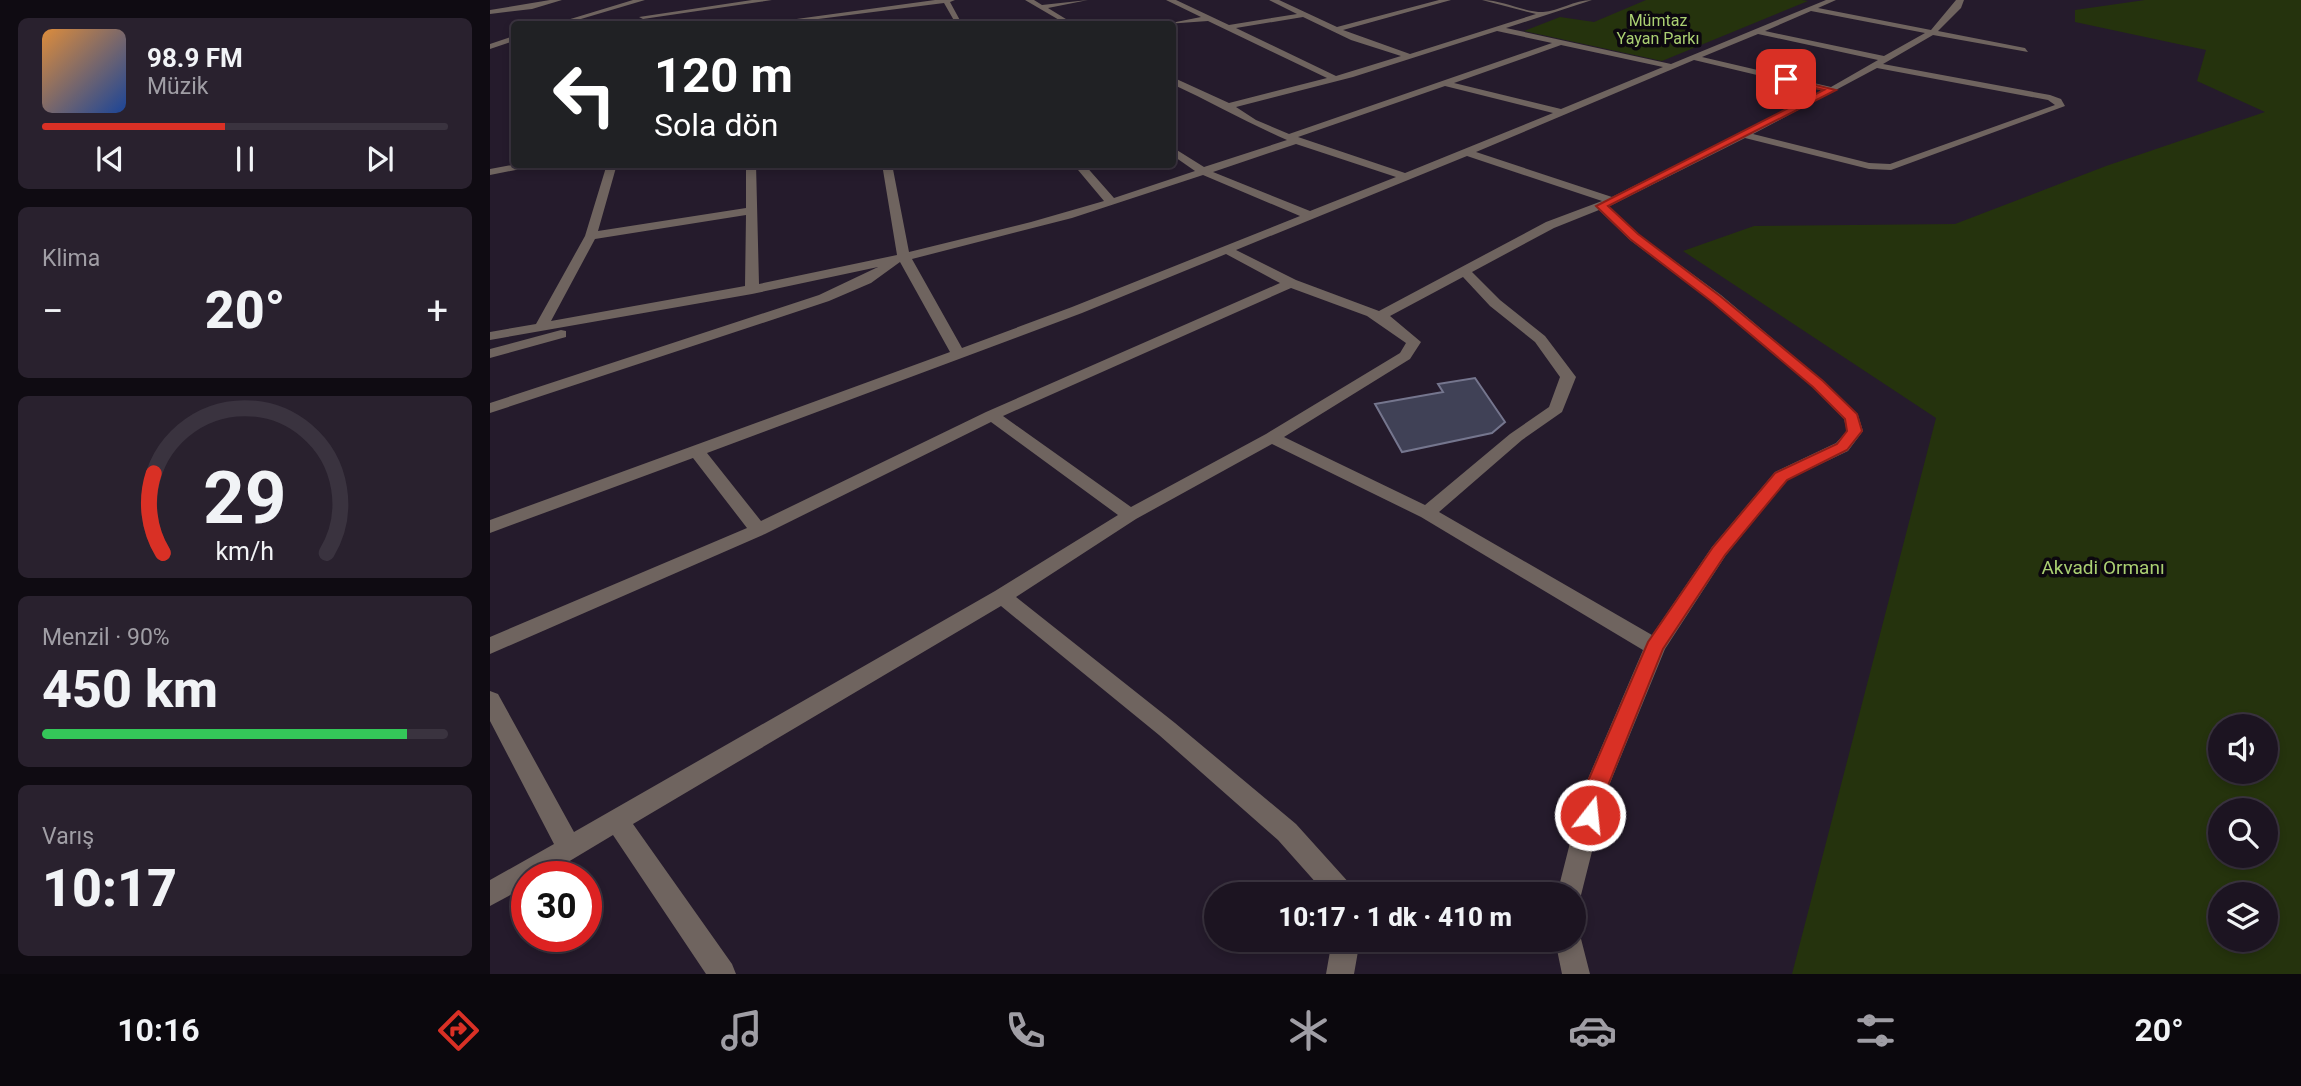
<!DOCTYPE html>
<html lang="tr">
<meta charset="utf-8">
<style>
body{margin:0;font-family:Roboto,sans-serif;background:#29212e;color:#f1f3f6;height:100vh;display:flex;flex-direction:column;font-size:26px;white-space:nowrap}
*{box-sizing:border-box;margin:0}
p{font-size:23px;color:#a09ea5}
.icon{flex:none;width:38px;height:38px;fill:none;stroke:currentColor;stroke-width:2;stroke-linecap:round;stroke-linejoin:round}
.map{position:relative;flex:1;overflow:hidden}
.side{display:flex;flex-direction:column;gap:18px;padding:18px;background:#0f0b12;width:490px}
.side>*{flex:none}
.top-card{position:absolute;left:21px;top:21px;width:665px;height:147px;border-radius:7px;box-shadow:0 4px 10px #0003,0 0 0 2px #3a333f;background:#202124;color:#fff;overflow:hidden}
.controls{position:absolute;left:1718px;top:714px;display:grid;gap:14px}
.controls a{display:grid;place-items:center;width:70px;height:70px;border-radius:50%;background:#1c1421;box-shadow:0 4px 10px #0003,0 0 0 2px #3a333f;font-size:35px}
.speed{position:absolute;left:21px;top:861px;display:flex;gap:14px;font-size:35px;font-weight:700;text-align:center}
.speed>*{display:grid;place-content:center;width:91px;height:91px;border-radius:50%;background:#1c1421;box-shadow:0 4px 10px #0003,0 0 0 2px #3a333f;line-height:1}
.speed .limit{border:10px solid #d22;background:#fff;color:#111}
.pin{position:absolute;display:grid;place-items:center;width:60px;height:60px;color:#fff;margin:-30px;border-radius:14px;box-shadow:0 4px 10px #0006}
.me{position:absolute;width:77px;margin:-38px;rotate:16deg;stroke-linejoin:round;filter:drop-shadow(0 0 5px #0008)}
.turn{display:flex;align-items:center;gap:24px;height:147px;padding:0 28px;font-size:32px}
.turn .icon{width:91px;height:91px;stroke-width:2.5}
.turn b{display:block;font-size:49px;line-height:60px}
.big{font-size:52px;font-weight:800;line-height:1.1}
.side .widget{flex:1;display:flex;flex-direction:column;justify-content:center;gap:10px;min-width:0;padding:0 24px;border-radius:10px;background:#29212e}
.side .dial{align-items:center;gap:0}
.dial svg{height:182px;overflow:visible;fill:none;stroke:#3a333f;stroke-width:7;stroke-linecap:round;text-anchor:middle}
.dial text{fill:#f1f3f6;stroke:none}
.song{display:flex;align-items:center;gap:21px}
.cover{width:84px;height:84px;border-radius:10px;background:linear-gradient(135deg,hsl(30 70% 55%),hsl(220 70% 35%))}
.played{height:7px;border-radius:4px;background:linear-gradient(90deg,#d93025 45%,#3a333f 45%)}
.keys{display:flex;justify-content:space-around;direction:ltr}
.heat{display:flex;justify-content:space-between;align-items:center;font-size:38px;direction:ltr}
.charge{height:10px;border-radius:5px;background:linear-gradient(90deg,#34c759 90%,#3a333f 0)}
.trip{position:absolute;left:714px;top:882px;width:382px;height:70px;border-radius:35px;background:#1c1421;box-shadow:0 4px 10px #0003,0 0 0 2px #3a333f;font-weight:800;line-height:70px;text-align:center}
.dock{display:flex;height:112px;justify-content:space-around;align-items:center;background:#0b080d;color:#a09ea5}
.dock .icon{width:49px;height:49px}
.dock .current{color:#d93025}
.dock b{font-size:32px;color:#f1f3f6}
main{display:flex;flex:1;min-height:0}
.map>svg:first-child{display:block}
.green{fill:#25330d;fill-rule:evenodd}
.building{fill:#404156;stroke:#75768e;stroke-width:2}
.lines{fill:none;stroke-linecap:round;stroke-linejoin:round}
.minor{fill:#6f645f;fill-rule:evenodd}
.route{fill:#d93025;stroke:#8d1f18;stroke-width:2}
.labels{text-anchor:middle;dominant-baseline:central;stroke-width:7;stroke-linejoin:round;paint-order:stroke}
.far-park-label{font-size:16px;fill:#aacf72;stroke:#0c070f}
.park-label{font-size:19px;fill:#aacf72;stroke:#0c070f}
</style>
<main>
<section class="side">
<div class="widget">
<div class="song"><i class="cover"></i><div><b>98.9 FM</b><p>Müzik</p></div></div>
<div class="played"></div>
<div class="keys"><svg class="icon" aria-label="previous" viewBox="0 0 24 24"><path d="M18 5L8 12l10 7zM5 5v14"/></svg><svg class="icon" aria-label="pause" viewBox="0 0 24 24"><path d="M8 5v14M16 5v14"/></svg><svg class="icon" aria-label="next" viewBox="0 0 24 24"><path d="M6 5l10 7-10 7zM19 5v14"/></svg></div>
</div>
<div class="widget"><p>Klima</p>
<div class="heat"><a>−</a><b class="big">20°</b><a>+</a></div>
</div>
<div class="widget dial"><svg viewBox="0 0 100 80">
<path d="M14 69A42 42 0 1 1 86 69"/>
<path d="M14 69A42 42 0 0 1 10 34" stroke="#d93025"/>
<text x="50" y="56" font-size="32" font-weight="700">29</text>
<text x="50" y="72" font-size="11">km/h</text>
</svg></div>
<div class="widget"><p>Menzil · 90%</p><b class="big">450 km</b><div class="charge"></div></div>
<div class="widget"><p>Varış</p><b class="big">10:17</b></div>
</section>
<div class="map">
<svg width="1811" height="974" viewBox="0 0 1811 974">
<rect width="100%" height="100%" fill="#251b2c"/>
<path class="green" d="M 1156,0 L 1312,0 L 1318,1 L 1172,61 L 1034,31 L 1070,17 L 1104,22 Z
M 1655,0 L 1811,0 L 1811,974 L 1302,974 L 1446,418 L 1193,251 L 1264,226 L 1465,224 L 1616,166 L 1775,112 L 1707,81 L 1716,50 L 1585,22 L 1585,10 ZM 1731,726 L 1776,726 L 1776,772 L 1731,772 ZM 1731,810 L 1776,810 L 1776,856 L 1731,856 ZM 1731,894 L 1776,894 L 1776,940 L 1731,940 Z"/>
<path class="building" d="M 985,378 L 1015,422 L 1002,433 L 912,452 L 885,404 L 953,392 L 948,384 Z"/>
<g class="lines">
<path class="minor" d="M 60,0 L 72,0 L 42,9 L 0,14 L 0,10 Z
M 143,0 L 155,0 L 74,24 L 64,24 Z
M 262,0 L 282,0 L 153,19 L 149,17 Z
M 445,0 L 465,0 L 460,2 L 472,24 L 466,24 L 454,3 L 289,24 L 271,24 Z
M 535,0 L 544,0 L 552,5 L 598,0 L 558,8 L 584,24 L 576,24 Z
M 676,0 L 686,0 L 739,25 L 807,14 L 779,0 L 789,0 L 847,27 L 949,0 L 961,0 L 853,30 L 920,54 L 1046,14 L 992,0 C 1013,0 1033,12 1053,12 C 1069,11 1084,0 1102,0 L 1016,28 L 1181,64 L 1336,0 L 1346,0 L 1328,8 L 1441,30 L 1466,0 L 1474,0 L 1471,8 L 1448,31 L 1535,48 L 1538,52 L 1443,35 L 1393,64 L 1560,95 L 1571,99 L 1575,106 L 1401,170 L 1379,169 L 1255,138 L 1118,207 L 1148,234 L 1231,295 L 1333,381 L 1368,415 L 1373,431 L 1358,451 L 1297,480 L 1236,555 L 1175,649 L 1118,788 L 1089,903 L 1083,905 L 1083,894 L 1067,894 L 1094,788 L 1153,650 L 931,517 L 782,444 L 646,519 L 526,597 L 685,723 L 806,824 L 861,885 L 865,894 L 836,894 L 788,840 L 669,735 L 511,606 L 143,824 L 242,964 L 246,974 L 216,974 L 123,835 L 53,877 L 37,877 L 37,886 L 0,906 L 0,880 L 64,844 L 0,721 L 0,691 L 8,694 L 84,832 L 505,591 L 628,515 L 501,422 L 275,534 L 0,654 L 0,637 L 257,528 L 203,458 L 0,533 L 0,520 L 460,352 L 410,262 L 381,283 L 339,301 L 0,413 L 0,403 L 329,295 L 388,267 L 262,294 L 0,340 L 0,332 L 46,324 L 95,236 L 117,164 L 127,164 L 108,231 L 256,208 L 256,164 L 266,164 L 269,284 L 407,255 L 392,164 L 402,164 L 419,252 L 541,222 L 614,201 L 583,164 L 594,164 L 624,198 L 705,171 L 682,155 L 682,147 L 714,167 L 797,140 C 758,123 721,102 682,84 L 682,77 L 739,103 L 837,78 L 718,21 L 676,24 L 711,17 ZM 1321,11 L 1435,33 L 1394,56 L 1275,31 ZM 813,17 L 861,40 L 911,56 L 846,76 L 746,28 ZM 1007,31 L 1062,43 L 799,134 L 766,120 L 746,107 L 863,77 ZM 1268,34 L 1388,60 L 1341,87 L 1212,57 ZM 1071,45 L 1173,67 L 1071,109 L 964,83 ZM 1204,60 L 1334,91 L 1122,197 L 986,152 ZM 1387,68 L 1558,100 L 1565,105 L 1400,164 L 1379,163 L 1263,134 ZM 955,86 L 1063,113 L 915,173 L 808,137 ZM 806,144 L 809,145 L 906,177 L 820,211 L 723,172 ZM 977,156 L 1112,201 L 1056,222 L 889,311 L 806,280 L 746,250 ZM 713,175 L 810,216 L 582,307 L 472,348 L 422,259 L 582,218 ZM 1109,210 L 1140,240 L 1221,301 L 1323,387 L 1354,419 L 1357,431 L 1346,443 L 1285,472 L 1222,547 L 1162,635 L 949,512 L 1032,440 L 1072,412 L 1086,377 L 1055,336 L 1010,300 L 982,272 L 1064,228 ZM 256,215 L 255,286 L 61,321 L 105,239 ZM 736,254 L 790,283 L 496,412 L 271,521 L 217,453 L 592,313 ZM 973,277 L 1000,306 L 1045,342 L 1070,377 L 1059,407 L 1020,434 L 935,505 L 794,437 L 920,359 L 931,342 L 900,316 ZM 801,288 L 877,316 L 916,343 L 910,353 L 776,434 L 641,507 L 513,416 Z
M 21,37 L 24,37 L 24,41 L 0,49 L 0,44 Z
M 27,164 L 56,164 L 0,175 L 0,169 Z
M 71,330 L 76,331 L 76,337 L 0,358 L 0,349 Z
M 1083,929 L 1089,931 L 1100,974 L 1072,974 L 1065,940 L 1083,940 Z
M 842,940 L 870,940 L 864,974 L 836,974 Z"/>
</g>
<path class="route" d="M 1293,77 L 1346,90 L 1118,206 L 1148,234 L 1230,296 L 1333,381 L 1367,414 L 1372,431 L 1357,450 L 1297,480 L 1235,555 L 1173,649 L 1117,788 L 1108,822 L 1100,824 L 1092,822 L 1089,815 L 1095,788 L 1158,642 L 1223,547 L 1285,473 L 1347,444 L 1357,431 L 1355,419 L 1323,387 L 1221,301 L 1140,239 L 1106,206 L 1334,90 L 1293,81 Z"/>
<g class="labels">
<g class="far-park-label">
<text x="1168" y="20">Mümtaz<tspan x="1168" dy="18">Yayan Parkı</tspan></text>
</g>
<g class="park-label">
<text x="1613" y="567">Akvadi Ormanı</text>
</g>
</g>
</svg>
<div class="controls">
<a><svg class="icon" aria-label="sound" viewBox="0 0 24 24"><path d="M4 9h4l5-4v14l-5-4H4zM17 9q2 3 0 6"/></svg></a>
<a><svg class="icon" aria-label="search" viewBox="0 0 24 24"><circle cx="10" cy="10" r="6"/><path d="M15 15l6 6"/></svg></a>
<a><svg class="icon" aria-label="layers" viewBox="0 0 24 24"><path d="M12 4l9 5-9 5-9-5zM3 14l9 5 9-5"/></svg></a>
</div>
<div class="speed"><div class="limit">30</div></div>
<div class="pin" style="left:1296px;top:79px;background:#d93025"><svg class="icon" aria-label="arrive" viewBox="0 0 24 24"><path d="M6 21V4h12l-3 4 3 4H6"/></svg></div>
<svg class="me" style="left:1100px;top:815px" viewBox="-20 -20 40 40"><circle r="17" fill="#d93025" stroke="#fff" stroke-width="3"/><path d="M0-11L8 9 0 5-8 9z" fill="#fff"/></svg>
<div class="trip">10:17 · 1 dk · 410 m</div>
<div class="top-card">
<div class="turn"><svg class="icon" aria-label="left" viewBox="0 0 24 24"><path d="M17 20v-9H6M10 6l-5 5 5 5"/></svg><div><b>120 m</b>Sola dön</div></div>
</div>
</div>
</main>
<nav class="dock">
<b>10:16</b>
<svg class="icon current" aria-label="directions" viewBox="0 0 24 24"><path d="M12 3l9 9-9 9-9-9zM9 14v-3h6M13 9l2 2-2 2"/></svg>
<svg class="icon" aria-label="music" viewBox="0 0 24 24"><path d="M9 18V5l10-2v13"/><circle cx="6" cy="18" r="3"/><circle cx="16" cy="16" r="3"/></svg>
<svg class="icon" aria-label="phone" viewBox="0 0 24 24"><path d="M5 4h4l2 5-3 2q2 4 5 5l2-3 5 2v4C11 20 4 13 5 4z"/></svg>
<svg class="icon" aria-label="climate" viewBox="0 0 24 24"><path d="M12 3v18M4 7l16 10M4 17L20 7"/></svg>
<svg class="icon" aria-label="car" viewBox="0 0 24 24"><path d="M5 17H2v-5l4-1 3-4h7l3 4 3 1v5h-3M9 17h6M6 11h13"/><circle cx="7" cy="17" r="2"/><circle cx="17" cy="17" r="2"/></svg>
<svg class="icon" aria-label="filters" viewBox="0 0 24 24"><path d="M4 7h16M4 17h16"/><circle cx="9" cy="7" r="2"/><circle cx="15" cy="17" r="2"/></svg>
<b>20°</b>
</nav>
